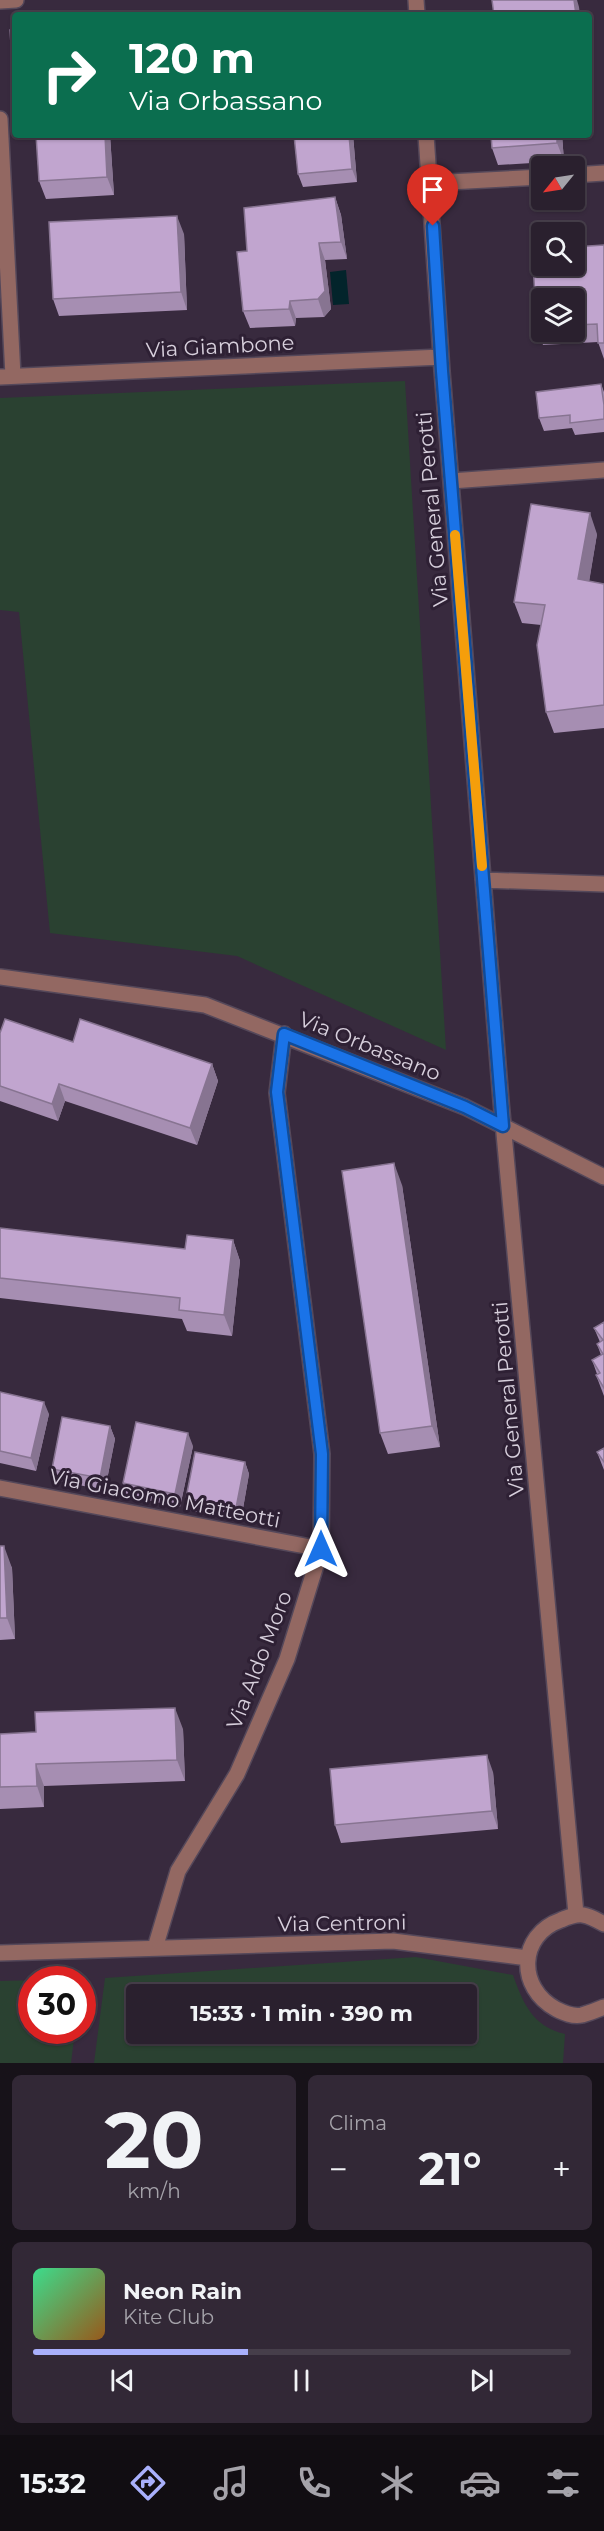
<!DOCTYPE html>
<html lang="it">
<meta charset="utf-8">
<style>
body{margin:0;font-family:Montserrat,sans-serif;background:#322836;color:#f1f3f6;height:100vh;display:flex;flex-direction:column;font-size:22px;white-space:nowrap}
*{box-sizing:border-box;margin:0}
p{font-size:20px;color:#a5a3aa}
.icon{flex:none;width:33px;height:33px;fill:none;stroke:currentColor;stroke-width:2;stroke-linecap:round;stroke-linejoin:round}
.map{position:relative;height:2063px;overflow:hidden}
.details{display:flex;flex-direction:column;gap:12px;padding:12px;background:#171219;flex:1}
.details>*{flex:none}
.banner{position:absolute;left:12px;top:12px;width:580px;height:126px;border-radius:6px;box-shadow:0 2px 4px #0004,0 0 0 2px #463e4a;background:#0b6e4f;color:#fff;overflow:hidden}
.needle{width:39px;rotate:240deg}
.controls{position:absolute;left:531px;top:156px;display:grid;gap:12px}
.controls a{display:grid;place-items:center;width:54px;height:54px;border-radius:6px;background:#2a202e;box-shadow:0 2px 4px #0004,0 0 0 2px #463e4a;font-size:30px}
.speed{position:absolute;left:18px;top:1966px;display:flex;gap:12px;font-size:30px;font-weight:700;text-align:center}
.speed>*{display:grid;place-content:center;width:78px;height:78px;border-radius:50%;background:#2a202e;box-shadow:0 2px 4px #0004,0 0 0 2px #463e4a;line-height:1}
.speed .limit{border:9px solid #d22;background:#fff;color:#111}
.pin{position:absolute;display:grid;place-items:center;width:51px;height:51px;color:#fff;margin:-62px -26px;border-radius:50% 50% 50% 0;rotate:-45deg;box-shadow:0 0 6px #0007}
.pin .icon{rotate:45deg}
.me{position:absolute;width:66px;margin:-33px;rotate:0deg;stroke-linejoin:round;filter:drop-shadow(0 0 4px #0008)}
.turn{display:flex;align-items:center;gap:21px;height:126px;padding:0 18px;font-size:27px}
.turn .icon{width:78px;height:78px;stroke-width:2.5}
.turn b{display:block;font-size:42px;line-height:51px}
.big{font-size:45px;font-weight:700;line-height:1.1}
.details .tile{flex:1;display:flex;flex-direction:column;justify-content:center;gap:9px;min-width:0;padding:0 21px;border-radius:9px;background:#322836}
.details .dial{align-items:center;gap:0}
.dial b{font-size:78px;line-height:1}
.song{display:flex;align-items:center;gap:18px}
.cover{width:72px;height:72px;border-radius:9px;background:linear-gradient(135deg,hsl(150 70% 55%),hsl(30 70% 35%))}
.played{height:6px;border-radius:3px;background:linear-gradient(90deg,#a9b0fc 40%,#463e4a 40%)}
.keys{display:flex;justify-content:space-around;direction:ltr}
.heat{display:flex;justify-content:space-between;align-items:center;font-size:33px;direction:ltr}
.details .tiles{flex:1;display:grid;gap:12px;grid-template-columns:1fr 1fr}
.tile:last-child{grid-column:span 2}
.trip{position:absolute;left:126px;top:1984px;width:351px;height:60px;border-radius:6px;background:#2a202e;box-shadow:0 2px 4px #0004,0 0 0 2px #463e4a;font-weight:700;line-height:60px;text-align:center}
.tab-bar{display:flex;height:96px;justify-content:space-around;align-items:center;background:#110d12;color:#a5a3aa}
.tab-bar .icon{width:42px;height:42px}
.tab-bar .selected{color:#a9b0fc}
.tab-bar b{font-size:27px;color:#f1f3f6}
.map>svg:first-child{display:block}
.green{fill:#2a4131;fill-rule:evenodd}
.water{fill:#03242b}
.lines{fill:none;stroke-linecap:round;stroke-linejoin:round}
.minor-casing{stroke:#55485a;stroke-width:18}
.minor{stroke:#936862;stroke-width:15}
.wall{fill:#a68eb2;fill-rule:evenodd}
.shaded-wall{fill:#877491}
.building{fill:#c1a5cf;stroke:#877491;stroke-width:1.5}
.route-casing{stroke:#114b97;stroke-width:15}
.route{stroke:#1a73e8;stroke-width:10}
.slow{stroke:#f59e0b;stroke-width:10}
.labels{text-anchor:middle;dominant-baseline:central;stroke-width:6;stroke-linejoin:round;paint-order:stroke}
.street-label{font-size:21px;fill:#d7cfdc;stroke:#2e2034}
</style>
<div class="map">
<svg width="604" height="2063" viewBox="0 0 604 2063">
<rect width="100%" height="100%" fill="#382a3e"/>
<path class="green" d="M 405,381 L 446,1050 L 237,956 L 50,933 L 19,612 L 0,610 L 0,398 Z
M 416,1957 L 513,1975 C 523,2003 533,2027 565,2034 L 563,2063 L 94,2063 L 105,1978 ZM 136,1995 L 466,1995 L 466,2034 L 136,2034 Z
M 82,1979 L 32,1980 L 32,2031 L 75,2031 L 71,2063 L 0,2063 L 0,1981 Z"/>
<path class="water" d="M 346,270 L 349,304 L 333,305 L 330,272 Z"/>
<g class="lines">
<defs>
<path id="minor" d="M 416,0 L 417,15
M 0,1 L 16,0
M 0,119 L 13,376
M 426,135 L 442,371 L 501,1101 L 576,1914
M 574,175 L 604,173
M 430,183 L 542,177
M 0,377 L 441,357
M 451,481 L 604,470
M 483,880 L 604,884
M 0,977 L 205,1005 L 465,1107 L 604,1177
M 0,1488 L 321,1549
M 604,1924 C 597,1920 590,1916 583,1915 C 575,1914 568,1917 561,1920 C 518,1935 517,1988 556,2009 C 564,2013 573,2017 582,2015 C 589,2013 597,2010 604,2007
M 155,1948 L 178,1871 L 237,1774 L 287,1659 L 321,1549 L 322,1454 L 277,1093 L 284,1034
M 0,1953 L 393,1941 L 528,1958"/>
</defs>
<use href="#minor" class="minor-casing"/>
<use href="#minor" class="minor"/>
</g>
<path class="wall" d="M 36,135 L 110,135 L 114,195 L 46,199 L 39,181 Z
M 294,135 L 353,135 L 357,182 L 303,187 L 298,174 Z
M 491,135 L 562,135 L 564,161 L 498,165 L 492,148 Z
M 335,197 L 341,215 L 347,259 L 325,260 L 331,309 L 324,317 L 296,318 L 295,326 L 250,328 L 243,311 L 247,251 Z
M 184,234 L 187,310 L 59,316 L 53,299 Z
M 604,245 L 604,359 L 598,342 L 543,345 L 537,327 L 532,249 L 542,248 L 542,266 L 574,266 L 574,247 ZM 542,298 L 574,298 L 574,332 L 542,332 Z
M 601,384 L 604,392 L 604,432 L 575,435 L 572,428 L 544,431 L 539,418 Z
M 597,534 L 589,581 L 604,584 L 604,728 L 554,733 L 546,712 L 541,625 L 522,623 L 514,602 Z
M 0,1033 L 73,1042 L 212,1064 L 218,1081 L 197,1145 L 65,1101 L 58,1121 L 0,1101 Z
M 402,1185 L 440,1447 L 388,1454 L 380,1433 Z
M 0,1228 L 185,1249 L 233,1240 L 240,1261 L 232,1336 L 187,1331 L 182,1319 L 0,1298 Z
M 604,1322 L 604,1396 L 596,1375 L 597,1374 L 592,1360 L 601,1355 L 597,1344 L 600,1342 L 594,1328 Z
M 0,1392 L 49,1414 L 36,1471 L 0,1463 Z
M 110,1426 L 115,1439 L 105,1490 L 57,1481 L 52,1469 Z
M 193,1446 L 180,1507 L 127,1496 L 123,1483 Z
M 604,1448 L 604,1470 L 597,1452 Z
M 245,1462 L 249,1474 L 241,1520 L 191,1511 L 186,1498 Z
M 0,1546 L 12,1568 L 15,1639 L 0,1640 Z
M 183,1729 L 185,1781 L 44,1786 L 44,1807 L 0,1809 L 0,1734 Z
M 493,1772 L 498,1829 L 341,1843 L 335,1825 Z"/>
<path class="shaded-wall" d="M 574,0 L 577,0 L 579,7 L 580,15 L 576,15 Z
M 105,135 L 110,135 L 114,195 L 107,177 Z
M 349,135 L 353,135 L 357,182 L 352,169 Z
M 557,135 L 562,135 L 564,161 L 557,143 Z
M 335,197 L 341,215 L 347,259 L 341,242 Z
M 177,216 L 184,234 L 187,310 L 181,292 Z
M 319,243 L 325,260 L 331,309 L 324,317 L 318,299 Z
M 290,301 L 296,318 L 295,326 L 289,309 Z
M 590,513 L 597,534 L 586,601 L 578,579 Z
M 212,1064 L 218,1081 L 197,1145 L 190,1128 Z
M 59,1084 L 65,1101 L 58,1121 L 52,1104 Z
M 394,1163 L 402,1185 L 440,1447 L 432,1426 Z
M 233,1240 L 240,1261 L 232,1336 L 224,1315 Z
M 44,1402 L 49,1414 L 36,1471 L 31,1458 Z
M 110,1426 L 115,1439 L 105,1490 L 100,1478 Z
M 188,1433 L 193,1446 L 180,1507 L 175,1494 Z
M 245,1462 L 249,1474 L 241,1520 L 236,1508 Z
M 4,1546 L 12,1568 L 15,1639 L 7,1618 Z
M 175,1708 L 183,1729 L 185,1781 L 177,1760 Z
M 487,1755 L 493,1772 L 498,1829 L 492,1811 Z
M 36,1764 L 44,1786 L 44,1807 L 37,1786 Z"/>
<path class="building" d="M 492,0 L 574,0 L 576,15 L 494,15 Z
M 177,14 L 177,15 L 149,15 Z
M 10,30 L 15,30 L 15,87 L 14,87 Z
M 36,135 L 105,135 L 107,177 L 39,181 Z
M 294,135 L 349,135 L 352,169 L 298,174 Z
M 491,135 L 557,135 L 557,143 L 492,148 Z
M 335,197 L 341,242 L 319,243 L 325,291 L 318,299 L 290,301 L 289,309 L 243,311 L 237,252 L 247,251 L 244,208 Z
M 177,216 L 181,292 L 53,299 L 49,222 Z
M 604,245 L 604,343 L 598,343 L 597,324 L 574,325 L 574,298 L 542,298 L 542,327 L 537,327 L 532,249 L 542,248 L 542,266 L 574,266 L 574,247 Z
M 601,384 L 604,405 L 604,419 L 570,423 L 570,415 L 539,418 L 536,392 Z
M 531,504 L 590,513 L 578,579 L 604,584 L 604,705 L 546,712 L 537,645 L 545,605 L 514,602 Z
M 5,1019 L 73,1042 L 80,1019 L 212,1064 L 190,1128 L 59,1084 L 52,1104 L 0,1086 L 0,1033 Z
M 394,1163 L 432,1426 L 380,1433 L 342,1171 Z
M 0,1228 L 185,1249 L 187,1235 L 233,1240 L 224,1315 L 179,1310 L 180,1298 L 0,1278 Z
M 604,1322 L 604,1388 L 596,1375 L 600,1373 L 592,1360 L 603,1354 L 597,1344 L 603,1340 L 594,1328 Z
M 0,1392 L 44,1402 L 31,1458 L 0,1451 Z
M 62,1417 L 110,1426 L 100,1478 L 52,1469 Z
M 136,1422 L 188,1433 L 175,1494 L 123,1483 Z
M 604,1448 L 604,1462 L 597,1452 Z
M 195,1452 L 245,1462 L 236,1508 L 186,1498 Z
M 0,1546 L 4,1546 L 7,1618 L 0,1618 Z
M 175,1708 L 177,1760 L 36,1764 L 37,1786 L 0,1787 L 0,1734 L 36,1732 L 35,1712 Z
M 487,1755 L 492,1811 L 335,1825 L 330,1769 Z"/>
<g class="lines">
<defs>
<path id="route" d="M 321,1549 L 322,1454 L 277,1092 L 284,1034 L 465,1107 L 503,1126 L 442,371 L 433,226"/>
</defs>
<use href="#route" class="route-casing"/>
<use href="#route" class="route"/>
<path class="slow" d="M 455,535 L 482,866"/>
</g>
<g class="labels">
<g class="street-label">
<text transform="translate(220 346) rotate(-3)">Via Giambone</text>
<text transform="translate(432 509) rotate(-95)">Via General Perotti</text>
<text transform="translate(370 1046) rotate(22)">Via Orbassano</text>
<text transform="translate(508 1399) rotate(-95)">Via General Perotti</text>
<text transform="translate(165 1498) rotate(11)">Via Giacomo Matteotti</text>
<text transform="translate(259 1660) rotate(-69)">Via Aldo Moro</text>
<text transform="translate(342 1923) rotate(-1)">Via Centroni</text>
</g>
</g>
</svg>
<div class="controls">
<a><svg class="needle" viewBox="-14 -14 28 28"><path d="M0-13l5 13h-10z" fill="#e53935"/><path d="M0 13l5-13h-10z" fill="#a5a3aa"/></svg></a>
<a><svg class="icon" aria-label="search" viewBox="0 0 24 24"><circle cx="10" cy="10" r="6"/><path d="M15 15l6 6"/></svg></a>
<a><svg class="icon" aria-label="layers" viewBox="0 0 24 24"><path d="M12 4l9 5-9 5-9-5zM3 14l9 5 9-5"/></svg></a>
</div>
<div class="speed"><div class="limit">30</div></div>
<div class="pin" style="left:433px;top:226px;background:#d93025"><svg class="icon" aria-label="arrive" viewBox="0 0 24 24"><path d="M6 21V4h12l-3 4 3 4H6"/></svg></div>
<svg class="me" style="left:321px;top:1549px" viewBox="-20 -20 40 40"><path d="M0-17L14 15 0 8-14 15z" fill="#1a73e8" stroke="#fff" stroke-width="4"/></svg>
<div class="trip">15:33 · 1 min · 390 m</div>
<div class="banner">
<div class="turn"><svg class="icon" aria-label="right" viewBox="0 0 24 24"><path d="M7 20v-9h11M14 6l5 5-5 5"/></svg><div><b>120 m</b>Via Orbassano</div></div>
</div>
</div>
<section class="details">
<div class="tiles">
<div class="tile dial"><b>20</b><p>km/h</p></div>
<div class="tile"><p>Clima</p>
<div class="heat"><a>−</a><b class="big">21°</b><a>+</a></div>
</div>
<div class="tile">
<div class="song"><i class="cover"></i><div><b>Neon Rain</b><p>Kite Club</p></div></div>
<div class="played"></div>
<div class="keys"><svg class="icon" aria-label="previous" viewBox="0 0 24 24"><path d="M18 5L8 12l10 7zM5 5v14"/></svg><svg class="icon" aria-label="pause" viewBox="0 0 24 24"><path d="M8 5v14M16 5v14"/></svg><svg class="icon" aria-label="next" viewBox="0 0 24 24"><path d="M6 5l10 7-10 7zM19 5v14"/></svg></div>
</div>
</div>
</section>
<nav class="tab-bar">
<b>15:32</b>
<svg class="icon selected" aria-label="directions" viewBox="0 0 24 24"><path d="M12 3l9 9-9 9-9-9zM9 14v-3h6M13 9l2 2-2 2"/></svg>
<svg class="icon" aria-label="music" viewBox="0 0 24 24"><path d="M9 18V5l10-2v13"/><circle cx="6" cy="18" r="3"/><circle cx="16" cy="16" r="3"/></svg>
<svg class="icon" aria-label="phone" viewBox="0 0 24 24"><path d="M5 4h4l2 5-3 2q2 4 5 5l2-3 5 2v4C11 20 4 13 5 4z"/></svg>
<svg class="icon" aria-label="climate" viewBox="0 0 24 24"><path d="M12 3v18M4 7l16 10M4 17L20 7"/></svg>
<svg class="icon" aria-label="car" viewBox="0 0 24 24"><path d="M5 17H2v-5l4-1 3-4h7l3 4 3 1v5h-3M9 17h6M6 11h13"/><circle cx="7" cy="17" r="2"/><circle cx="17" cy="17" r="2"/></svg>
<svg class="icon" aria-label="filters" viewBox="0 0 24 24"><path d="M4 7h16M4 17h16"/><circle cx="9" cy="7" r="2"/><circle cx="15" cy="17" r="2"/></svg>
</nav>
